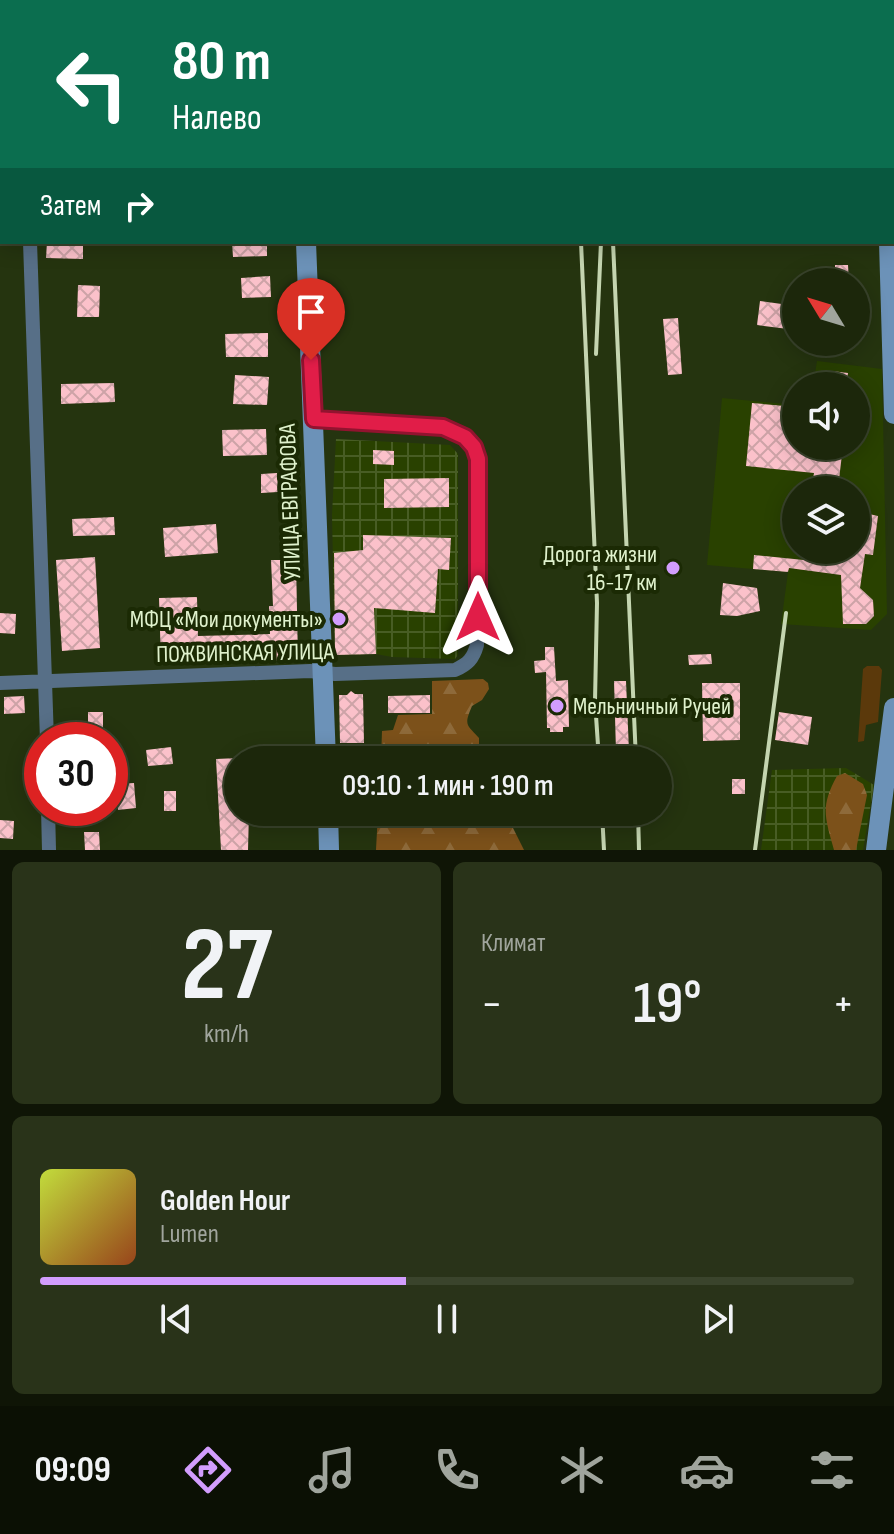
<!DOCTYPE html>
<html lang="ru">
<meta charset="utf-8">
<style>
body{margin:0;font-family:"Sofia Sans Condensed",sans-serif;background:#293319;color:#f1f3f6;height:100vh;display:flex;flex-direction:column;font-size:30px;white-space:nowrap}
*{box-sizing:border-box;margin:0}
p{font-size:26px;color:#a0a59d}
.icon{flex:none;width:44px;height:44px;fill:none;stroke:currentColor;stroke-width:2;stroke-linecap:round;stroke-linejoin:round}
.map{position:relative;height:850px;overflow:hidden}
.details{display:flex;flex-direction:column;gap:12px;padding:12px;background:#0f1506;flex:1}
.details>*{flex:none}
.top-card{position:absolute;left:0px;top:0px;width:894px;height:244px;box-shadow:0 4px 20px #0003,0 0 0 2px #3a442c;background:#0b6e4f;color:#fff;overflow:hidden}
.needle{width:52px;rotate:308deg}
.buttons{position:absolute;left:782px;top:268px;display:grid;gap:16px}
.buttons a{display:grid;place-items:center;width:88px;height:88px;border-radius:50%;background:#1c270b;box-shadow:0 4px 20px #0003,0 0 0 2px #3a442c;font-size:40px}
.speed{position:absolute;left:24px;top:722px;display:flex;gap:16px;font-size:40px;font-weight:700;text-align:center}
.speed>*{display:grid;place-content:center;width:104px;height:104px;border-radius:50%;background:#1c270b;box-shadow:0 4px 20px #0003,0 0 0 2px #3a442c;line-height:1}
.speed .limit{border:12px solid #d22;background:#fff;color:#111}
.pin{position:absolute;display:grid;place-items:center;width:68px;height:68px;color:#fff;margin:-82px -34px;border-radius:50% 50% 50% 0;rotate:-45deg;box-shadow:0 0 8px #0007}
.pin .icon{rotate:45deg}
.me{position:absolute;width:88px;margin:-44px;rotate:0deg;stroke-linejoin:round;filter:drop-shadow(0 0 6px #0008)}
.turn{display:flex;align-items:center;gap:28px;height:168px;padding:0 40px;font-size:36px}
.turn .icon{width:104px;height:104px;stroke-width:2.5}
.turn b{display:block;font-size:56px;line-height:68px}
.then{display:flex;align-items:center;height:76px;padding:0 40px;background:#0003;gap:16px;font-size:30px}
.big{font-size:60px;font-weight:600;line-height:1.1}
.details .tile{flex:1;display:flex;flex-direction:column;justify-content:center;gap:12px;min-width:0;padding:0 28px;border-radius:12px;background:#293319}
.details .dial{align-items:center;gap:0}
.dial b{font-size:104px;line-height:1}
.song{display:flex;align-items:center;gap:24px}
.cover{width:96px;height:96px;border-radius:12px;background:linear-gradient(135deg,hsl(70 70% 55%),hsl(20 70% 35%))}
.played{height:8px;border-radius:4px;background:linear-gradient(90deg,#d29dfd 45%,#3a442c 45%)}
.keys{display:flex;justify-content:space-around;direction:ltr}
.heat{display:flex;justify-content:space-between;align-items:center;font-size:44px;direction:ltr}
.details .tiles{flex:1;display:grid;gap:12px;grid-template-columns:1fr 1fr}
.tile:last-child{grid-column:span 2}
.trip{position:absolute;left:224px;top:746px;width:448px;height:80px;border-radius:40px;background:#1c270b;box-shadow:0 4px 20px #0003,0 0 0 2px #3a442c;font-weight:600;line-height:80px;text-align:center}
.tabs{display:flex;height:128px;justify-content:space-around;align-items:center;background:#0b1004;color:#a0a59d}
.tabs .icon{width:56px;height:56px}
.tabs .current{color:#d29dfd}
.tabs b{font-size:36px;color:#f1f3f6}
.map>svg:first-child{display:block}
.built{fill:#294100;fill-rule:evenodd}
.industrial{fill:url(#industrial-grid)}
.grass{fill:#5b390b}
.forest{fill:url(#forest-firs)}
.building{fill:url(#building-cross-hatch)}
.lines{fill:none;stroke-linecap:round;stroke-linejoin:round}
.street{stroke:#576f87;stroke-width:14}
.secondary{stroke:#6c92b8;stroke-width:20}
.rail{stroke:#c4d5b0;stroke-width:4}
.route-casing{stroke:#92132f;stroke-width:20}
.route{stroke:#e11d48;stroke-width:14}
.poi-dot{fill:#d29dfd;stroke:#1b2a04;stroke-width:3}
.labels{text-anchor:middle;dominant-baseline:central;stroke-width:8;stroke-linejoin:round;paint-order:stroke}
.street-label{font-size:24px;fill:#e0f2cd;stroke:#1b2a04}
.poi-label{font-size:24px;fill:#e0f2cd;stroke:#1b2a04;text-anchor:end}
</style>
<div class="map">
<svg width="894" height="850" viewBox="0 0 894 850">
<defs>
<pattern id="industrial-grid" width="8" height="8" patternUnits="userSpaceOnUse" patternTransform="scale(2)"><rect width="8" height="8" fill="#294100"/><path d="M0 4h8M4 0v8" fill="none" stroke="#485d24"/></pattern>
<pattern id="forest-firs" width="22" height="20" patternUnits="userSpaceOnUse" patternTransform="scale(2)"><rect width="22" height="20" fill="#7c511a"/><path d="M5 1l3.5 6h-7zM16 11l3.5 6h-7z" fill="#8e6a3a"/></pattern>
<pattern id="building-cross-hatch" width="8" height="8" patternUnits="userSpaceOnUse" patternTransform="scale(2)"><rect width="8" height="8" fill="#fbc1ca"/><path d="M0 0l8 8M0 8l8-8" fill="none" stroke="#cda3a7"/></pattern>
</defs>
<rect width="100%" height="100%" fill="#25340f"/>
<path class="built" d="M 817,361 L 882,369 L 887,614 L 871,630 L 781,624 L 788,572 L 707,565 L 722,398 L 796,405 L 796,446 L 856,446 L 856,386 L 813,386 ZM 796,490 L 856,490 L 856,550 L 796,550 Z"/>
<path class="industrial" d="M 336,439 L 450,445 L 458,454 L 458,655 L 455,659 L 392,657 L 376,654 L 335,655 L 332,515 Z
M 846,768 L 874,785 L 863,850 L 761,850 L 772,770 Z"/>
<path class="grass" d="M 867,666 L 879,666 L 882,670 L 878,722 L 866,725 L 864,741 L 858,742 L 863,669 Z"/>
<path class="forest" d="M 483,679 L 488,683 L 489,689 L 482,700 L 472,706 C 464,725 466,724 479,738 L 479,760 L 381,760 L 382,731 L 393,730 L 398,715 L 432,714 L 432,681 Z
M 845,773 L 863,784 L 867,795 L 856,850 L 834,850 C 825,817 820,807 837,776 Z
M 378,812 L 505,812 L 524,850 L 376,850 Z"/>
<path class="building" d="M 47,242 L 83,242 L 83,259 L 46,258 Z
M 232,242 L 267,242 L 267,256 L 233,257 Z
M 835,265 L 848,265 L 849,282 L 835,282 Z
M 270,276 L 271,297 L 242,298 L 241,278 Z
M 78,285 L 100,286 L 99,317 L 77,317 Z
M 760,301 L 796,306 L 796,330 L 757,325 Z
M 678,318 L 682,374 L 668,375 L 663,319 Z
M 268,333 L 268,357 L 226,357 L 225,334 Z
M 832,371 L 848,373 L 846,386 L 815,386 L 817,372 L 831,374 Z
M 235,375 L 269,377 L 267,405 L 233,404 Z
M 114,383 L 115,402 L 61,404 L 61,384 Z
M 752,403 L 796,407 L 796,446 L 843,446 L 838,488 L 812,484 L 814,473 L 746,466 Z
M 266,429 L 267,455 L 223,456 L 222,430 Z
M 373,450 L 394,451 L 394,465 L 373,464 Z
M 277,473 L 278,492 L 261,493 L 261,474 Z
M 449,478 L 449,507 L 384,508 L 384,479 Z
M 856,511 L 878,516 L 873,555 L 865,554 L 860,588 L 873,600 L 874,616 L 866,624 L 843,624 L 841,575 L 789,568 L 788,572 L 753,569 L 754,555 L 804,560 L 805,550 L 856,550 Z
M 114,517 L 115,535 L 73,536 L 72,519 Z
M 216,524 L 218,553 L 165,557 L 163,528 Z
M 363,535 L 451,538 L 449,570 L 438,569 L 435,613 L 374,608 L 376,654 L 335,655 L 334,553 L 363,550 Z
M 95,557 L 100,648 L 62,651 L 56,560 Z
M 271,560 L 296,560 L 298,660 L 161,663 L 159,598 L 197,597 L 198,636 L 270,634 L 269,606 L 273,606 Z
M 723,583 L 757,588 L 760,611 L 737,616 L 720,615 Z
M 0,613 L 16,614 L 15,634 L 0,633 Z
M 545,647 L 554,647 L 556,681 L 568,680 L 569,727 L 563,727 L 563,732 L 550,732 L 550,728 L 547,728 L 546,672 L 535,673 L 534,661 L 545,660 Z
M 711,654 L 712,664 L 689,665 L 688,655 Z
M 614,681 L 626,681 L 629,751 L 616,752 Z
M 702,683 L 740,683 L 740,740 L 703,741 Z
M 351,691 L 355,694 L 363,694 L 364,743 L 340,743 L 339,695 L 347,695 Z
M 430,695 L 430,713 L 388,713 L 388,696 Z
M 24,696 L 25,713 L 4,714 L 4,697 Z
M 88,712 L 103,712 L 103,728 L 88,728 Z
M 779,712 L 812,717 L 808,745 L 775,740 Z
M 171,747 L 173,764 L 148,766 L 146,750 Z
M 238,758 L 238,812 L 249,812 L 248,850 L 221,850 L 216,759 Z
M 732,779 L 745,779 L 745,794 L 732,794 Z
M 134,783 L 136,808 L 118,810 L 116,784 Z
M 164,791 L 176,791 L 176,811 L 164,811 Z
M 0,820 L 14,821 L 13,839 L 0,838 Z
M 84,832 L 99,832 L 100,850 L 85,850 Z"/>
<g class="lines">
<path class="street" d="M 17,0 L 17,2
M 284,0 L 286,2
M 30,242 L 47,740
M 0,683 L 310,671 L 335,674 L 455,670 C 468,664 473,659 477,645 L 478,459 C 474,446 468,438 456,431 C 432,420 345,421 314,419
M 48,808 L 49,850"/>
<path class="secondary" d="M 296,0 L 297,2
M 882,0 L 882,2
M 306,242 L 326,760
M 889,242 L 894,414
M 328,812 L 329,850
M 876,850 L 894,708"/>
<path class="rail" d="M 579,0 L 579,2
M 601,0 L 601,2
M 581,242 L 597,603 L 595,701 L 599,760
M 613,242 L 636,760
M 596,354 L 601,242
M 602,812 L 604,850
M 638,812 L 639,850
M 755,850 L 786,613"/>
</g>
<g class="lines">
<defs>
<path id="route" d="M 311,360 L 314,419 L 443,427 L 465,437 L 474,447 L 478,459 L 478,617"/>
</defs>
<use href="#route" class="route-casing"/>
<use href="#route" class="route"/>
</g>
<g class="poi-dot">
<circle cx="673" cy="568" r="8"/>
<circle cx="339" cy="619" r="8"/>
<circle cx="557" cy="706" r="8"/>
</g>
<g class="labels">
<g class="street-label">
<text transform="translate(290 502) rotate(-92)">УЛИЦА ЕВГРАФОВА</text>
<text transform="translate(245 653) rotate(-1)">ПОЖВИНСКАЯ УЛИЦА</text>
</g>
<g class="poi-label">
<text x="657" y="554">Дорога жизни<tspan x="657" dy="28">16-17 км</tspan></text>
<text x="323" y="619">МФЦ «Мои документы»</text>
<text x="573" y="706" text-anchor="start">Мельничный Ручей</text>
</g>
</g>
</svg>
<div class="buttons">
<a><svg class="needle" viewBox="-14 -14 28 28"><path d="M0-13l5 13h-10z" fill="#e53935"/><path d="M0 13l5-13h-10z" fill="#a0a59d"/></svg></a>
<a><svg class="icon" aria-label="sound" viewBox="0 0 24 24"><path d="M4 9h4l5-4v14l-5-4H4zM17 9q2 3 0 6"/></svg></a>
<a><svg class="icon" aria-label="layers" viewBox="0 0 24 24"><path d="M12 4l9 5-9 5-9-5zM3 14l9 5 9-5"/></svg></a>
</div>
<div class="speed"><div class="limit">30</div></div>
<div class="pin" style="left:311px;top:360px;background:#d93025"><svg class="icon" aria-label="arrive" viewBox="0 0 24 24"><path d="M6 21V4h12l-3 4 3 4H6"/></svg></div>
<svg class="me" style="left:478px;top:617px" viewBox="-20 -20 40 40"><path d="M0-17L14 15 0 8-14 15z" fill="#e11d48" stroke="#fff" stroke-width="4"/></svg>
<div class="trip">09:10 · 1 мин · 190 m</div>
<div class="top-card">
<div class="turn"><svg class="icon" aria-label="left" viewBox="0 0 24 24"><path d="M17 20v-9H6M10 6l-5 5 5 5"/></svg><div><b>80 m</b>Налево</div></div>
<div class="then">Затем<svg class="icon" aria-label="right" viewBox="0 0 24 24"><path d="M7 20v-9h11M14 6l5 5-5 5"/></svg></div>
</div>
</div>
<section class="details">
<div class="tiles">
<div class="tile dial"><b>27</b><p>km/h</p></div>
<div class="tile"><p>Климат</p>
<div class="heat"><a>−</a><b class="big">19°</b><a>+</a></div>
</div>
<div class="tile">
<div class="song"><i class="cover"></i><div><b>Golden Hour</b><p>Lumen</p></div></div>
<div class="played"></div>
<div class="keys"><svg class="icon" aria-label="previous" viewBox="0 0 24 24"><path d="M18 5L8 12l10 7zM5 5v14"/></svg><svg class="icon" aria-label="pause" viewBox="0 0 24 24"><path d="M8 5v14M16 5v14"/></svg><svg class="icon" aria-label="next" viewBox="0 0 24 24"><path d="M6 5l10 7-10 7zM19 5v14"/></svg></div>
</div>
</div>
</section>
<nav class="tabs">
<b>09:09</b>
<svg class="icon current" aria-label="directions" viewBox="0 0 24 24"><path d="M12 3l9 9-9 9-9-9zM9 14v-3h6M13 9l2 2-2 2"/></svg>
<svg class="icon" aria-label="music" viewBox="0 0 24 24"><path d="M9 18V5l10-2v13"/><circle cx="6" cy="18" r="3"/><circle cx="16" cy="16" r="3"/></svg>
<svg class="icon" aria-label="phone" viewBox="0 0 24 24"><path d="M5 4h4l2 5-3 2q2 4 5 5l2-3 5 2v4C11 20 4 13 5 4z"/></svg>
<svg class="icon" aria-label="climate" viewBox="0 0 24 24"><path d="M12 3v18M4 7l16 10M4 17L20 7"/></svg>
<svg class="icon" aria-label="car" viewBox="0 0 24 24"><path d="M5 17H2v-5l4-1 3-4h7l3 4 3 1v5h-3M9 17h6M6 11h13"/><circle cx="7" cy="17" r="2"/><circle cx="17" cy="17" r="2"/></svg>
<svg class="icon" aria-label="filters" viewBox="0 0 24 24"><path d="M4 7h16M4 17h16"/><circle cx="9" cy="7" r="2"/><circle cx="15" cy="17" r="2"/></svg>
</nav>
